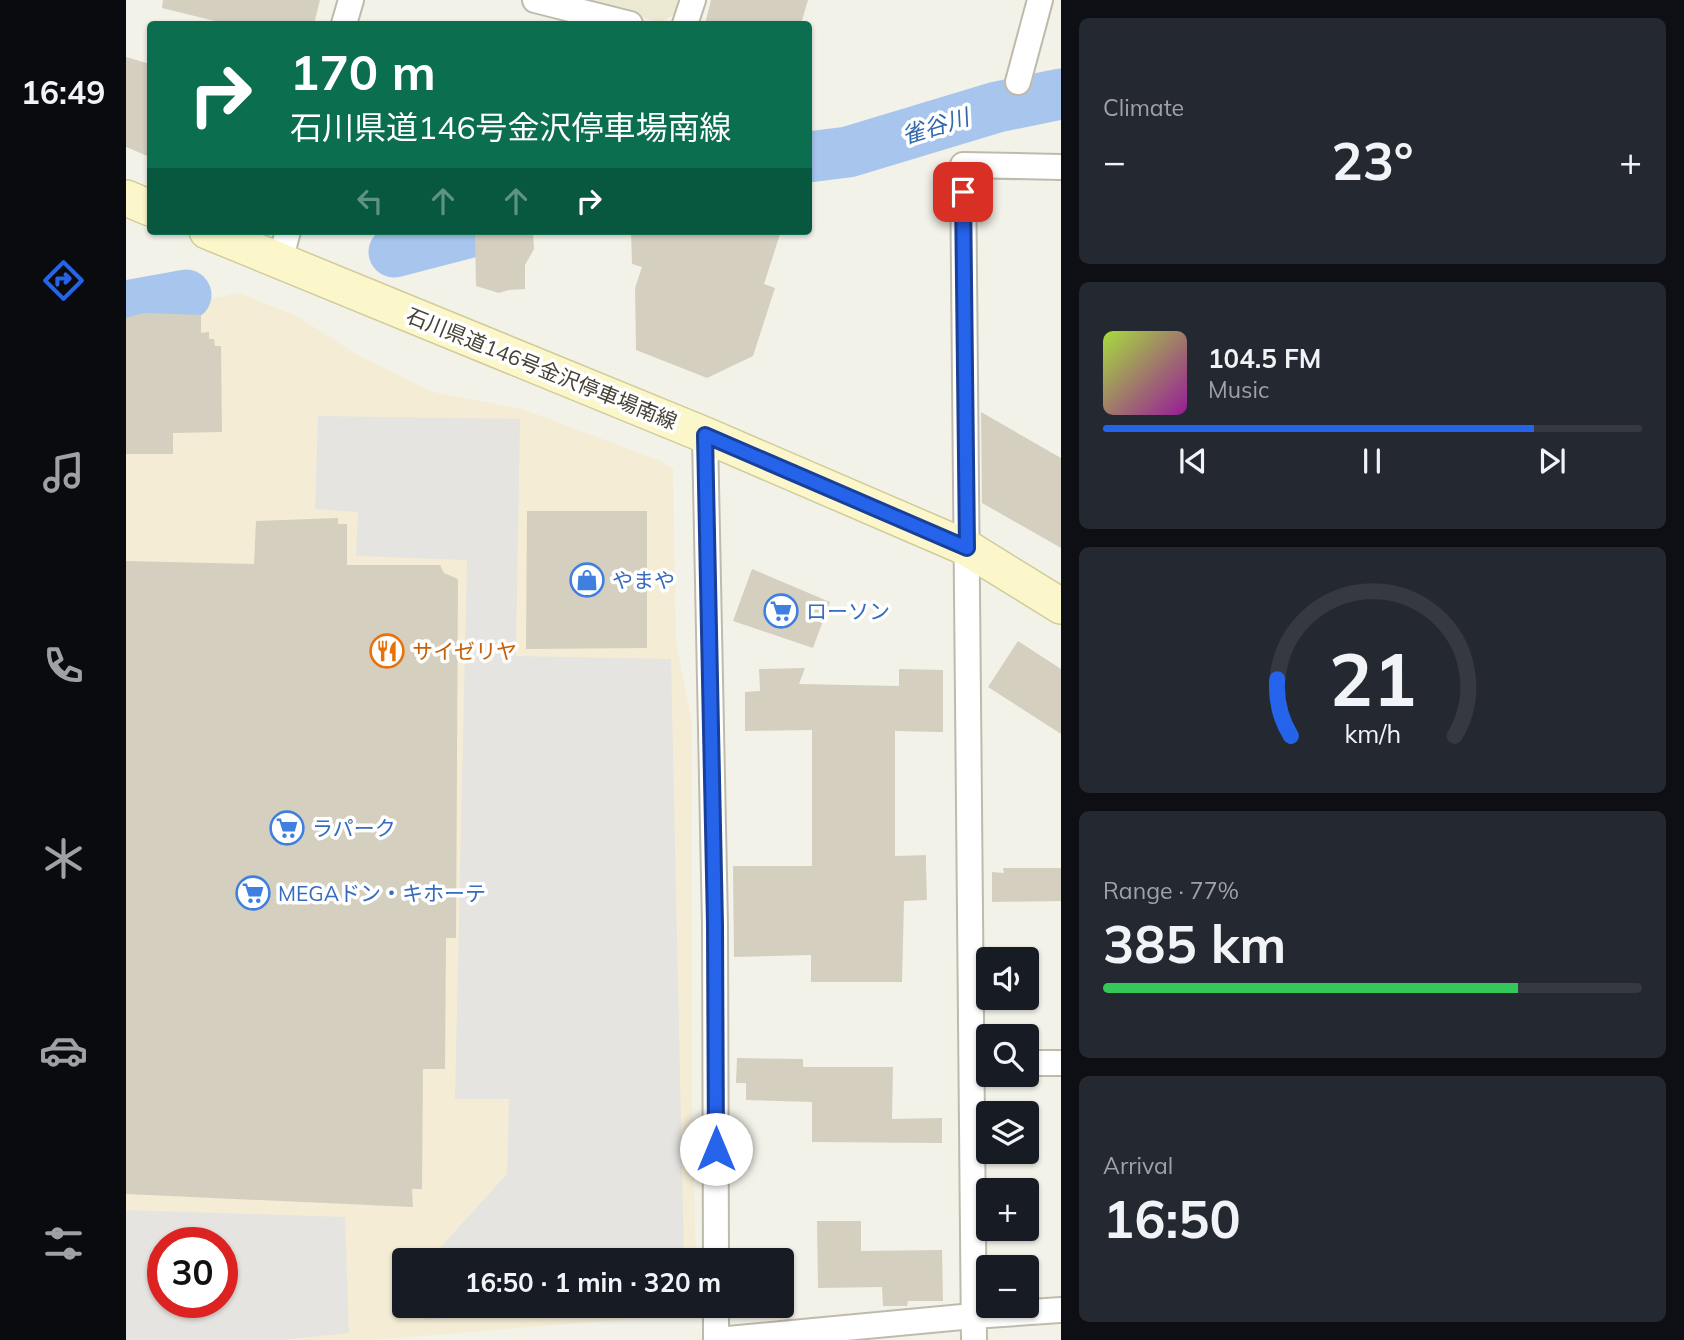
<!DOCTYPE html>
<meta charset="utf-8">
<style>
body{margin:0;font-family:Mulish,"Noto Sans JP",sans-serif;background:#242831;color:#f1f3f6;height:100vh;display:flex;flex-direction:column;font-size:26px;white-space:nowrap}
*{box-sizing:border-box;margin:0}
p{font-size:23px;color:#9ea1a6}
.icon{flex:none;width:38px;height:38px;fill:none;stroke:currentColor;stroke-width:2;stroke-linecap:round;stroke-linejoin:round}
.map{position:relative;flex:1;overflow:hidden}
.drawer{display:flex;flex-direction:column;gap:18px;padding:18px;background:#0d0f14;width:623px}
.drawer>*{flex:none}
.hud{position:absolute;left:21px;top:21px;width:665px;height:214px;border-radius:7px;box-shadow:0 2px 5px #0004;background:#0b6e4f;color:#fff;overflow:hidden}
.tools{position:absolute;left:850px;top:947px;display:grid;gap:14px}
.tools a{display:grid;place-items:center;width:63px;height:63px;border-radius:7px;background:#171b24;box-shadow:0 2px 5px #0004;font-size:35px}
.speed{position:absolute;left:21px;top:1227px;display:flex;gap:14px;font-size:35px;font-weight:700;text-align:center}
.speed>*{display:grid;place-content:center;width:91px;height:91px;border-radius:50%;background:#171b24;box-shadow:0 2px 5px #0004;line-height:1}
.speed .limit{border:10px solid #d22;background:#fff;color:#111}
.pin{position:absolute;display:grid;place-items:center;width:60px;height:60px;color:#fff;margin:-30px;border-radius:14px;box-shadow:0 4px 10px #0006}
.me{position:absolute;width:77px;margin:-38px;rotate:0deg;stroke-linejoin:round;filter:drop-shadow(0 0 5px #0008)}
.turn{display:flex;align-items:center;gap:24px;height:147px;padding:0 28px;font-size:32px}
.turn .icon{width:91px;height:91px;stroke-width:2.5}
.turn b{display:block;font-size:49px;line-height:60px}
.lanes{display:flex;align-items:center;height:66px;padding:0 28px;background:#0003;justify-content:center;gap:35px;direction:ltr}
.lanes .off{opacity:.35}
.big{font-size:52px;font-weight:700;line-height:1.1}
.drawer .card{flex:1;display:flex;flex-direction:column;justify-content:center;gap:10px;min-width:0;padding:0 24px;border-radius:10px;background:#242831}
.drawer .dial{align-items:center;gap:0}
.dial svg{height:182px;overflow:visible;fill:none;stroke:#363941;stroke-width:7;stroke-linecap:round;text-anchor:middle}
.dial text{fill:#f1f3f6;stroke:none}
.song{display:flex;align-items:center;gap:21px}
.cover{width:84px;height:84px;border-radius:10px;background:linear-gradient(135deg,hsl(80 70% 55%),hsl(300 70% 35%))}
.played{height:7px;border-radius:4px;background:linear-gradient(90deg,#2563eb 80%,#363941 80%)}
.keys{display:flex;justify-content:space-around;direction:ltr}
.heat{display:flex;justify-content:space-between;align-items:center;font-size:38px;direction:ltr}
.charge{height:10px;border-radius:5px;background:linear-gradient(90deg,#34c759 77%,#363941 0)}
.trip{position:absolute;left:266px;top:1248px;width:402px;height:70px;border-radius:7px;background:#171b24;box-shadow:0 2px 5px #0004;font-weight:700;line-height:70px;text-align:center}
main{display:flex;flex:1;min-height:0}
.tab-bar{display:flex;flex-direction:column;width:126px;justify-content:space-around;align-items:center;background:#090b0e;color:#9ea1a6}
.tab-bar .icon{width:49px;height:49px}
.tab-bar .on{color:#2563eb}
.tab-bar b{font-size:32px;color:#f1f3f6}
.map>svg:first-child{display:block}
.commercial{fill:#f4ecd5;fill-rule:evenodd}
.education{fill:#ece9d3}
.parking{fill:#e5e4e0;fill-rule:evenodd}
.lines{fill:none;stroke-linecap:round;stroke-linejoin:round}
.river{stroke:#a8c6ed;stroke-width:51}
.building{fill:#d5cfbf}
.minor-casing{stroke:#bfbbac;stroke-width:28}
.secondary-casing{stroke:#d1cb9a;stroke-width:38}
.minor{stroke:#fff;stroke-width:24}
.secondary{stroke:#fcf7ca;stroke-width:35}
.route-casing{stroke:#184099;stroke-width:18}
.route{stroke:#2563eb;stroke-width:12}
.labels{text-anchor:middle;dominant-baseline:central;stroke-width:7;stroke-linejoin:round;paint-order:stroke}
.street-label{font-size:21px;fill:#474337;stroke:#fff}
.shop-label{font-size:21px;fill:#366cbe;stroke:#fff;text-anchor:start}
.food-label{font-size:21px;fill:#c56008;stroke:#fff;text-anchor:start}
.water-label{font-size:23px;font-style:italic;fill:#3569ae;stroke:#fff}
</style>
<main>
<nav class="tab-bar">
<b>16:49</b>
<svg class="icon on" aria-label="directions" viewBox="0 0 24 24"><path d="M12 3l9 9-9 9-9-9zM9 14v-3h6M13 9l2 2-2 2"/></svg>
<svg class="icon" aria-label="music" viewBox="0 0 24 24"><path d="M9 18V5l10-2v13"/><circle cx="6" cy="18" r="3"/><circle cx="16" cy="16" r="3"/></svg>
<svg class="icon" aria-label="phone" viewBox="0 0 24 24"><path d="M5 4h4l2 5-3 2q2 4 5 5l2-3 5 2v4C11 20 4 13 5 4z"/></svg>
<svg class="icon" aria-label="climate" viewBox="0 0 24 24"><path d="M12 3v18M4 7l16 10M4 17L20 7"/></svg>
<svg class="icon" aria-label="car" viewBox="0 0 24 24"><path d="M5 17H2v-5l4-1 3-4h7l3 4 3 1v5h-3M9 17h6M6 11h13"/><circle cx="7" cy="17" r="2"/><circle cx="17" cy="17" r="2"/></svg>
<svg class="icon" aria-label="filters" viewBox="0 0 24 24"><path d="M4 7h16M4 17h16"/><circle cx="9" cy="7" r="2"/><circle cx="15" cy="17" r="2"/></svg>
</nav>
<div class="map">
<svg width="935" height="1340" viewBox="0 0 935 1340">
<rect width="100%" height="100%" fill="#f3f2e9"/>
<path class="commercial" d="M 114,293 L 172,317 L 235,357 L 307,392 L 396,409 L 535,461 L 547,469 L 550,641 L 566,723 L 566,1098 L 570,1260 L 278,1260 L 278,1306 L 561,1306 L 553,1315 L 245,1340 L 0,1340 L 0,315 ZM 37,1242 L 96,1242 L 96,1302 L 37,1302 Z"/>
<path class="education" d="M 447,0 L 552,0 L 548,15 L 534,22 Z"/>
<path class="parking" d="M 192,416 L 394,419 L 390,656 L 545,659 L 558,1260 L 303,1260 L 381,1174 L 383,1099 L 329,1099 L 341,560 L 230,556 L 232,512 L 189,509 Z
M 0,1210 L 219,1217 L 223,1333 L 154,1340 L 0,1340 ZM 37,1242 L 96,1242 L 96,1302 L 37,1302 Z
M 298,1306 L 471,1306 L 298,1320 Z"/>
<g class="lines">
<path class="river" d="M 682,157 L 722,152 L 871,107 L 935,94
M 268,252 L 349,231
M 0,306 L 60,295"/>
</g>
<path class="building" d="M 37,0 L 194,0 L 188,24 L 101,24 L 36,8 Z
M 585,0 L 682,0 L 675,24 L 579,24 Z
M 0,57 L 24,64 L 24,157 L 0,147 Z
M 349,231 L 407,231 L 408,249 L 399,265 L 399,289 L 383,290 L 373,293 L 350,286 Z
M 505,231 L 655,231 L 638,284 L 649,288 L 627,356 L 581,378 L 510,350 L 509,288 L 516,267 L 506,264 Z
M 18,313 L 75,315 L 75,333 L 83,332 L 83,339 L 88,339 L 89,346 L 95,346 L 96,432 L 47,433 L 47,454 L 0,454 L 0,318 Z
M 855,412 L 935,458 L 935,548 L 856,503 Z
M 401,511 L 521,511 L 521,648 L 400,649 Z
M 212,518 L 212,524 L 221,524 L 221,565 L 314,565 L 318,573 L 332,579 L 330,938 L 320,938 L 319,1069 L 297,1069 L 296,1189 L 286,1189 L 287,1207 L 0,1194 L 0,561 L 128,564 L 130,521 Z
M 626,569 L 704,602 L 687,648 L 607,621 Z
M 892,641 L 935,669 L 935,734 L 862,687 Z
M 679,668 L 673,684 L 773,686 L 773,669 L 817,670 L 817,732 L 769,731 L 769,856 L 800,855 L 800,867 L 801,900 L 778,901 L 776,982 L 685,982 L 685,955 L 608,957 L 607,866 L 686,866 L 686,730 L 619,731 L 619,692 L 634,691 L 633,669 Z
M 877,868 L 935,868 L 935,901 L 866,902 L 866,872 L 878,873 Z
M 611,1058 L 677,1059 L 677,1067 L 767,1067 L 766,1119 L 816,1118 L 816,1143 L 686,1142 L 686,1102 L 620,1100 L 620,1083 L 610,1083 Z
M 691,1221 L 735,1221 L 735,1251 L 816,1250 L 817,1301 L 782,1301 L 781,1306 L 757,1306 L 756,1287 L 692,1288 Z"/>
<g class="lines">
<defs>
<path id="minor" d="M 409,0 L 504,24
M 218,24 L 225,0
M 559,24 L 567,0
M 892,82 L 914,0
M 154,261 L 162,231
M 579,435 L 589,925 L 590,1260
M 901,1063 L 935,1063
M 590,1306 L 590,1340
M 592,1340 L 847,1316 L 935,1310
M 848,1340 L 837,165 L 935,167"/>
<path id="secondary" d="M 0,198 L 24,208
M 81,231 L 579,435 L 841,548 L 935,606"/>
</defs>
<use href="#minor" class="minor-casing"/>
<use href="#secondary" class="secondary-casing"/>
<use href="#minor" class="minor"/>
<use href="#secondary" class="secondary"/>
</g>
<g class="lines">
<defs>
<path id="route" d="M 590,1149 L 589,925 L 579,435 L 841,548 L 837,192"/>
</defs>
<use href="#route" class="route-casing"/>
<use href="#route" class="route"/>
</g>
<defs>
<symbol id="shop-ring" viewBox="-11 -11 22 22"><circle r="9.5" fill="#fff" stroke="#3f7fe0" stroke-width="1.5"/><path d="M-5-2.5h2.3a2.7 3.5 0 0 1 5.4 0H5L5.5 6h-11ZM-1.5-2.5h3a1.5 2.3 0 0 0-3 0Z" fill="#3f7fe0"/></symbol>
<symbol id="supermarket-ring" viewBox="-11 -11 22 22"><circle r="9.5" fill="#fff" stroke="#3f7fe0" stroke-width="1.5"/><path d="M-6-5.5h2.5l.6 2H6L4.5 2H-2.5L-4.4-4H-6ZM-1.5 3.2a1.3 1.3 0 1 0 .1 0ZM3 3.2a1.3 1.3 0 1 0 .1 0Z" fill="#3f7fe0"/></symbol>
<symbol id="restaurant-ring" viewBox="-11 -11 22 22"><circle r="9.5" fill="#fff" stroke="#e8710a" stroke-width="1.5"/><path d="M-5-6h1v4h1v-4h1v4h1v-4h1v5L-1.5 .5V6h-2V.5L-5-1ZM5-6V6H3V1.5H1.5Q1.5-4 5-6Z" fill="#e8710a"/></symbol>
</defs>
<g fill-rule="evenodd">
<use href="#shop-ring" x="442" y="561" width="38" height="38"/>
<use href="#supermarket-ring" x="636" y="592" width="38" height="38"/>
<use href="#restaurant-ring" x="242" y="632" width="38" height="38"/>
<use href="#supermarket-ring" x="142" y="809" width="38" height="38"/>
<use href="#supermarket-ring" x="108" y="874" width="38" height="38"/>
</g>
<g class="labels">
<g class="street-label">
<text transform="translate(416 368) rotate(22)">石川県道146号金沢停車場南線</text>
</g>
<g class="shop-label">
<text x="486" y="580">やまや</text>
<text x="680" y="611">ローソン</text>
<text x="186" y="828">ラパーク</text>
<text x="152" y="893">MEGAドン・キホーテ</text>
</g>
<g class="food-label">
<text x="286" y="651">サイゼリヤ</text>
</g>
<g class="water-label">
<text transform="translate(809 126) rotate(-17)">雀谷川</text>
</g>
</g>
</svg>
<div class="tools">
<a><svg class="icon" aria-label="sound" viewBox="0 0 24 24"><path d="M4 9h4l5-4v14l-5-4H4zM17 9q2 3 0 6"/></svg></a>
<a><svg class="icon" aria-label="search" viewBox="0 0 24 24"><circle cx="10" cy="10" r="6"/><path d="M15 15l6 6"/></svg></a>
<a><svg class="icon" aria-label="layers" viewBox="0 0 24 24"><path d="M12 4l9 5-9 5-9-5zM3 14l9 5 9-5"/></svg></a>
<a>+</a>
<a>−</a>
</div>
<div class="speed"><div class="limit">30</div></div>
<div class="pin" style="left:837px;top:192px;background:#d93025"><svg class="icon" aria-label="arrive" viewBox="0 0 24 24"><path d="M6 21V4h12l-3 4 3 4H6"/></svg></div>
<svg class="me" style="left:590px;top:1149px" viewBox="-20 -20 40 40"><circle r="19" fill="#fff"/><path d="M0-13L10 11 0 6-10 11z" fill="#2563eb"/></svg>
<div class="trip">16:50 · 1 min · 320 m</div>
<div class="hud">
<div class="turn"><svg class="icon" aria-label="right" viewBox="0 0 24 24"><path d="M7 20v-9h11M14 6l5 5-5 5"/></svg><div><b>170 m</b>石川県道146号金沢停車場南線</div></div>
<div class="lanes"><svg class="icon off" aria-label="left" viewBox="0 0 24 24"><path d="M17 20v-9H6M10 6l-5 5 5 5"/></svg><svg class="icon off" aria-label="ahead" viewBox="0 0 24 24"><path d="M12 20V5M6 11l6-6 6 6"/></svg><svg class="icon off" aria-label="ahead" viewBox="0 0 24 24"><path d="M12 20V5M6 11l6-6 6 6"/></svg><svg class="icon" aria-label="right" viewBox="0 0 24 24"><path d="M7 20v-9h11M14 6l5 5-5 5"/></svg></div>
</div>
</div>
<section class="drawer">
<div class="card"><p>Climate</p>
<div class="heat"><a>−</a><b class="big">23°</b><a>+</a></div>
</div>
<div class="card">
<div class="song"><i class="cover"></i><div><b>104.5 FM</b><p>Music</p></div></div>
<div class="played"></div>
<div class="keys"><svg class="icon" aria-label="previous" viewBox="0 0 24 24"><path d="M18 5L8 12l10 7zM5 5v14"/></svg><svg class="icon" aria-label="pause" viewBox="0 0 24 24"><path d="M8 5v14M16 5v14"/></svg><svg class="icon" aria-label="next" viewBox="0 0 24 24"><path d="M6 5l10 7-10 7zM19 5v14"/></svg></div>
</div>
<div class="card dial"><svg viewBox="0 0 100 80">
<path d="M14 69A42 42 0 1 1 86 69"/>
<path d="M14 69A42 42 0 0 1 8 44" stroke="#2563eb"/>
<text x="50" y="56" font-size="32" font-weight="700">21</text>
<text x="50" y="72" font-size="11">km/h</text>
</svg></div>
<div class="card"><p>Range · 77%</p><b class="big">385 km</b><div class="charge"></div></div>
<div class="card"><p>Arrival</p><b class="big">16:50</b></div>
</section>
</main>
